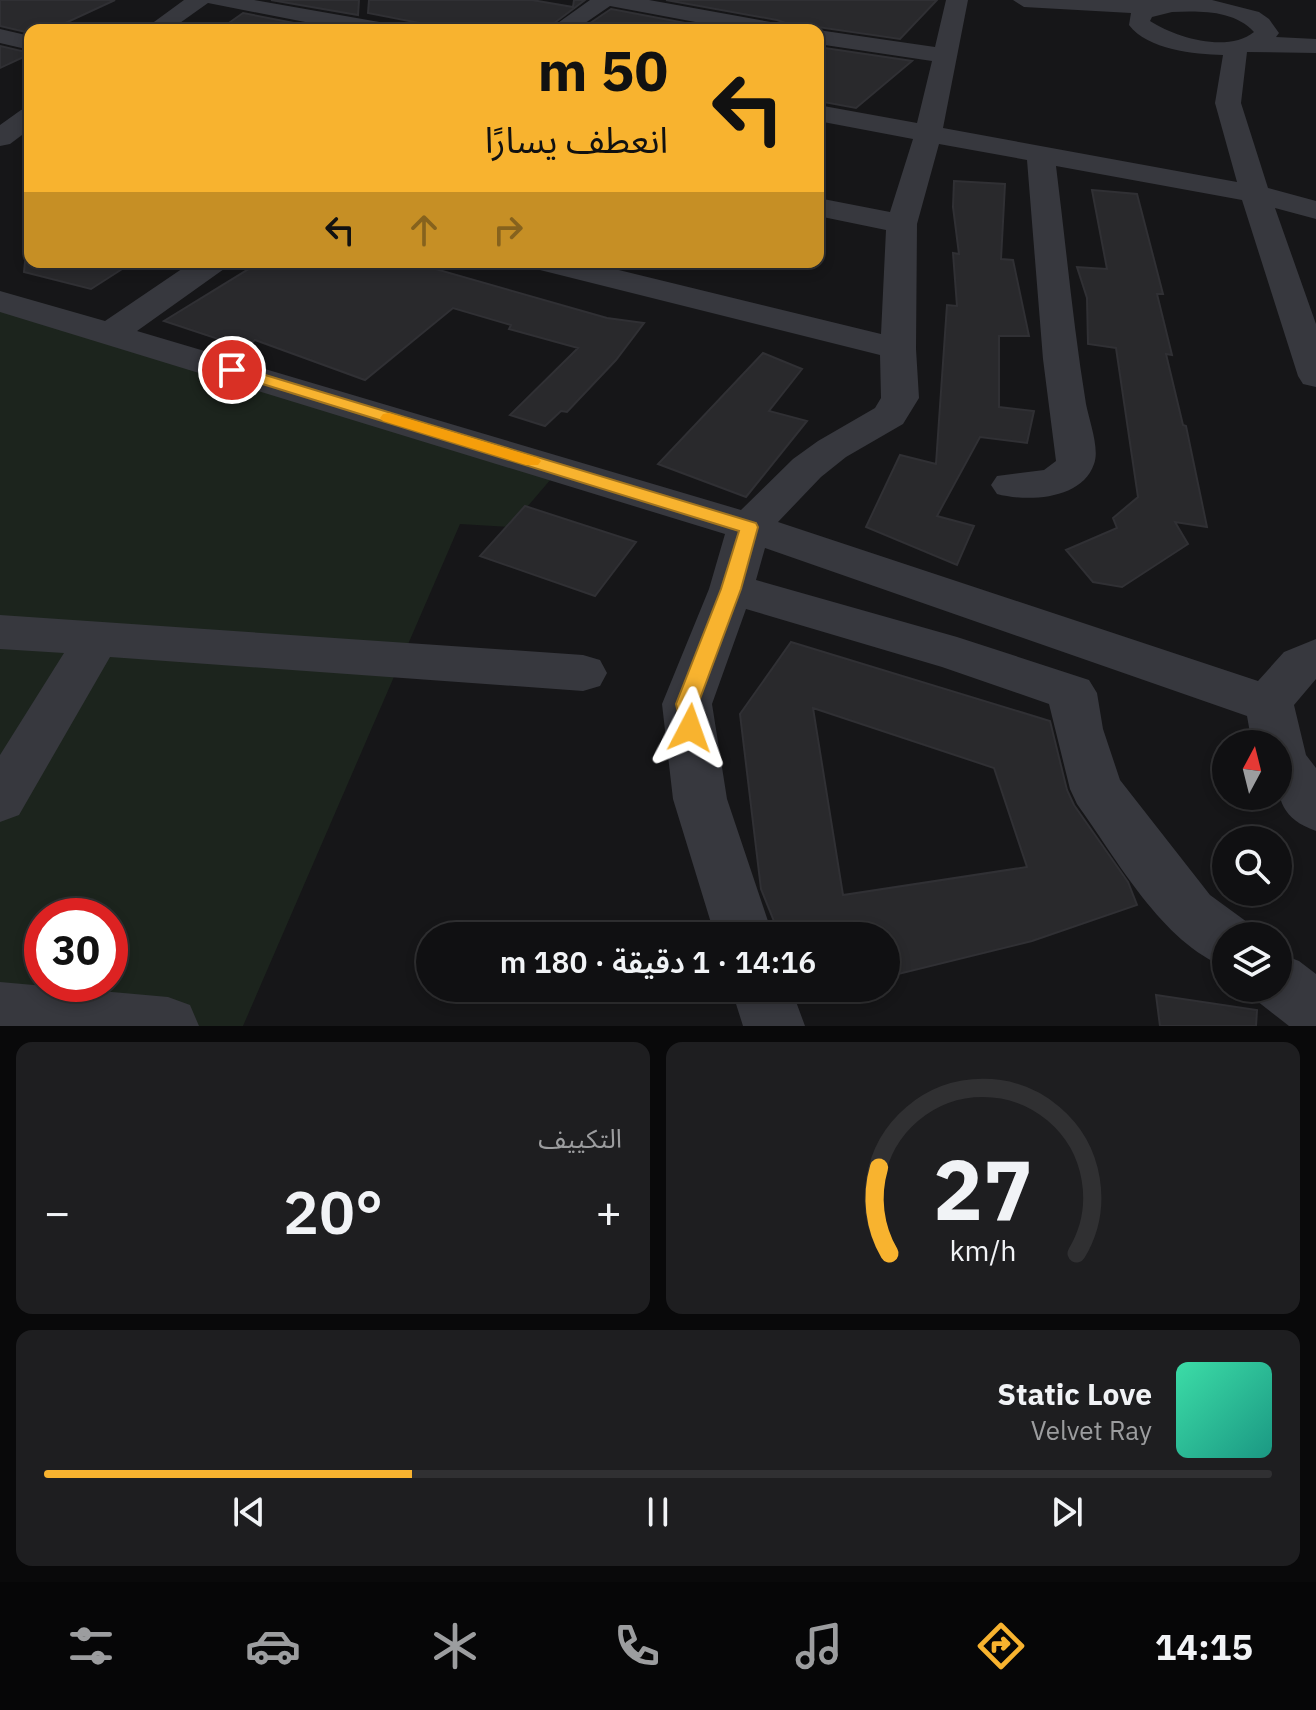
<!DOCTYPE html>
<html lang="ar">
<meta charset="utf-8">
<style>
body{margin:0;font-family:"IBM Plex Sans","Noto Sans Arabic",sans-serif;background:#1e1e20;color:#f1f3f6;direction:rtl;height:100vh;display:flex;flex-direction:column;font-size:30px;white-space:nowrap}
*{box-sizing:border-box;margin:0}
p{font-size:26px;color:#9c9d9f}
.icon{flex:none;width:44px;height:44px;fill:none;stroke:currentColor;stroke-width:2;stroke-linecap:round;stroke-linejoin:round}
.map{position:relative;height:1026px;overflow:hidden;direction:ltr}
.drawer{display:flex;flex-direction:column;gap:16px;padding:16px;background:#09090a;flex:1}
.drawer>*{flex:none}
.guide{position:absolute;left:24px;top:24px;width:800px;height:244px;border-radius:16px;box-shadow:0 4px 12px #0003,0 0 0 2px #303032;direction:rtl;background:#f8b32f;color:#111;overflow:hidden}
.needle{width:52px;rotate:7deg}
.fabs{position:absolute;left:1212px;top:730px;display:grid;gap:16px}
.fabs a{display:grid;place-items:center;width:80px;height:80px;border-radius:50%;background:#101012;box-shadow:0 4px 12px #0003,0 0 0 2px #303032;font-size:40px}
.speed{position:absolute;left:24px;top:898px;display:flex;gap:16px;font-size:40px;font-weight:700;text-align:center}
.speed>*{display:grid;place-content:center;width:104px;height:104px;border-radius:50%;background:#101012;box-shadow:0 4px 12px #0003,0 0 0 2px #303032;line-height:1}
.speed .limit{border:12px solid #d22;background:#fff;color:#111}
.pin{position:absolute;display:grid;place-items:center;width:68px;height:68px;color:#fff;margin:-34px;border:4px solid #fff;border-radius:50%;box-shadow:0 2px 8px #0007}
.me{position:absolute;width:88px;margin:-44px;rotate:4deg;stroke-linejoin:round;filter:drop-shadow(0 0 6px #0008)}
.turn{display:flex;align-items:center;gap:28px;height:168px;padding:0 24px;font-size:36px}
.turn .icon{width:104px;height:104px;stroke-width:2.5}
.turn b{display:block;font-size:56px;line-height:68px}
.lanes{display:flex;align-items:center;height:76px;padding:0 24px;background:#0003;justify-content:center;gap:40px;direction:ltr}
.lanes .off{opacity:.35}
.big{font-size:60px;font-weight:600;line-height:1.1}
.drawer .tile{flex:1;display:flex;flex-direction:column;justify-content:center;gap:12px;min-width:0;padding:0 28px;border-radius:16px;background:#1e1e20}
.drawer .dial{align-items:center;gap:0}
.dial svg{height:208px;overflow:visible;fill:none;stroke:#303032;stroke-width:7;stroke-linecap:round;text-anchor:middle}
.dial text{fill:#f1f3f6;stroke:none}
.song{display:flex;align-items:center;gap:24px}
.cover{width:96px;height:96px;border-radius:12px;background:linear-gradient(135deg,hsl(160 70% 55%),hsl(170 70% 35%))}
.played{height:8px;border-radius:4px;background:linear-gradient(90deg,#f8b32f 30%,#303032 30%)}
.keys{display:flex;justify-content:space-around;direction:ltr}
.heat{display:flex;justify-content:space-between;align-items:center;font-size:44px;direction:ltr}
.drawer .tiles{flex:1;display:grid;gap:16px;grid-template-columns:1fr 1fr}
.tile:last-child{grid-column:span 2}
.trip{position:absolute;left:416px;top:922px;width:484px;height:80px;border-radius:40px;background:#101012;box-shadow:0 4px 12px #0003,0 0 0 2px #303032;font-weight:600;line-height:80px;text-align:center;direction:rtl}
.dock{display:flex;height:128px;justify-content:space-around;align-items:center;background:#060607;color:#9c9d9f}
.dock .icon{width:56px;height:56px}
.dock .current{color:#f8b32f}
.dock b{font-size:36px;color:#f1f3f6}
.map>svg:first-child{display:block}
.green{fill:#1c241d;fill-rule:evenodd}
.building{fill:#29292c;stroke:#303034;stroke-width:2;fill-rule:evenodd}
.lines{fill:none;stroke-linecap:round;stroke-linejoin:round}
.minor{fill:#37383e;fill-rule:evenodd}
.route{fill:#f8b32f;stroke:#a1741f;stroke-width:2}
.slow{fill:#f59e0b}
</style>
<div class="map">
<svg width="1316" height="1026" viewBox="0 0 1316 1026">
<rect width="100%" height="100%" fill="#161618"/>
<path class="green" d="M 0,307 L 551,479 L 510,527 L 460,524 L 243,1026 L 0,1026 ZM 42,916 L 110,916 L 110,984 L 42,984 Z"/>
<path class="building" d="M 0,0 L 115,0 L 61,25 L 81,30 L 30,30 L 30,33 L 0,26 Z
M 271,0 L 359,0 L 358,15 Z
M 369,0 L 532,0 L 573,7 L 574,0 L 585,0 L 545,30 L 455,30 L 368,13 Z
M 666,0 L 937,0 L 900,39 L 818,27 L 815,30 L 791,30 L 786,23 L 777,20 Z
M 611,9 L 722,30 L 580,30 Z
M 243,13 L 330,30 L 219,30 Z
M 0,46 L 30,53 L 30,54 L 0,68 Z
M 818,47 L 912,61 L 856,108 L 818,101 Z
M 954,181 L 1005,184 L 1001,259 L 1013,260 L 1029,336 L 999,336 L 999,407 L 1034,411 L 1027,443 L 980,437 L 937,516 L 974,526 L 957,565 L 866,527 L 900,455 L 936,464 L 947,305 L 957,306 L 953,253 L 959,254 L 953,207 Z
M 1092,190 L 1137,194 L 1163,294 L 1157,294 L 1172,355 L 1166,354 L 1183,425 L 1186,426 L 1207,527 L 1175,522 L 1188,544 L 1122,587 L 1093,582 L 1066,550 L 1117,528 L 1113,518 L 1138,497 L 1116,348 L 1088,344 L 1087,298 L 1077,267 L 1107,269 Z
M 25,262 L 133,262 L 91,289 L 24,272 Z
M 260,262 L 411,262 L 607,318 L 644,323 L 616,360 L 567,412 L 561,411 L 545,426 L 510,415 L 578,348 L 509,329 L 511,325 L 453,308 L 365,380 L 255,340 L 245,348 L 164,321 Z
M 763,353 L 802,369 L 769,411 L 807,421 L 746,497 L 658,464 Z
M 525,506 L 636,542 L 595,596 L 480,556 Z
M 791,642 L 1050,721 L 1067,790 L 1074,805 L 1128,882 L 1137,905 L 1032,941 L 886,977 L 886,936 L 780,936 L 761,889 L 740,714 ZM 813,708 L 994,768 L 1027,867 L 843,895 Z
M 1156,995 L 1257,1010 L 1256,1026 L 1160,1026 Z"/>
<g class="lines">
<path class="minor" d="M 184,0 L 254,0 L 385,23 L 393,25 L 397,30 L 346,30 L 208,3 L 170,30 L 143,30 Z
M 590,0 L 649,0 L 776,23 L 784,25 L 788,30 L 738,30 L 610,6 L 575,30 L 548,30 Z
M 946,0 L 968,0 L 943,128 L 1237,182 L 1215,103 L 1223,55 C 1194,54 1148,50 1129,25 L 1131,13 L 1024,7 L 1013,0 L 1212,0 L 1259,12 L 1269,19 L 1279,33 L 1276,37 L 1316,39 L 1316,53 L 1247,52 L 1241,103 L 1268,188 L 1316,201 L 1316,219 L 1275,208 L 1316,324 L 1316,387 L 1303,384 L 1298,376 L 1242,200 L 1056,166 C 1066,245 1073,325 1086,404 C 1089,420 1100,449 1094,464 C 1082,500 1027,502 997,494 L 991,485 L 997,476 L 1044,470 L 1056,461 L 1043,359 L 1027,160 L 939,144 L 917,224 L 916,349 L 919,398 L 903,424 L 846,457 L 821,477 L 778,522 L 1258,681 L 1284,652 L 1316,639 L 1316,679 L 1294,705 L 1306,755 L 1316,768 L 1316,831 C 1270,815 1278,784 1278,744 L 1252,744 L 1247,716 L 765,548 L 756,580 L 957,637 L 1089,680 L 1097,693 L 1103,729 L 1120,780 L 1210,895 L 1247,922 L 1253,936 L 1226,936 L 1226,967 C 1163,944 1116,858 1077,804 L 1070,789 L 1049,704 L 942,667 L 746,609 L 712,704 L 727,799 L 773,936 L 715,936 L 673,799 L 662,704 L 709,589 L 725,534 L 0,312 L 0,291 L 105,321 L 192,262 L 229,262 L 224,269 L 137,331 L 741,510 L 793,459 L 818,441 L 875,408 L 881,398 L 880,355 L 536,269 L 531,262 L 586,262 L 881,334 L 886,230 L 818,216 L 818,198 L 890,212 L 913,139 L 818,121 L 818,105 L 917,123 L 932,61 L 818,44 L 818,30 L 935,47 ZM 1172,12 C 1200,11 1234,10 1254,32 C 1228,53 1176,38 1150,21 L 1152,17 Z
M 0,29 L 30,36 L 30,50 L 0,43 Z
M 30,108 L 30,129 L 10,144 L 0,146 L 0,125 L 21,110 Z
M 0,615 L 583,655 L 600,660 L 607,673 L 600,686 L 583,691 L 110,657 L 19,815 L 0,822 L 0,755 L 64,653 L 0,649 Z
M 1278,953 L 1299,961 L 1316,974 L 1316,1026 L 1289,1026 L 1257,1001 L 1251,988 L 1278,988 Z
M 0,982 L 168,997 L 190,1005 L 199,1026 L 0,1026 Z
M 731,988 L 791,988 L 805,1026 L 743,1026 Z"/>
</g>
<path class="route" d="M 232,365 L 756,523 L 758,527 L 741,589 L 698,704 L 701,728 L 698,734 L 690,736 L 683,734 L 676,704 L 721,589 L 739,531 L 227,373 L 227,367 Z"/>
<path class="slow" d="M 389,413 L 538,458 L 541,461 L 538,465 L 526,465 L 383,421 L 380,418 L 383,414 Z"/>
</svg>
<div class="fabs">
<a><svg class="needle" viewBox="-14 -14 28 28"><path d="M0-13l5 13h-10z" fill="#e53935"/><path d="M0 13l5-13h-10z" fill="#9c9d9f"/></svg></a>
<a><svg class="icon" aria-label="search" viewBox="0 0 24 24"><circle cx="10" cy="10" r="6"/><path d="M15 15l6 6"/></svg></a>
<a><svg class="icon" aria-label="layers" viewBox="0 0 24 24"><path d="M12 4l9 5-9 5-9-5zM3 14l9 5 9-5"/></svg></a>
</div>
<div class="speed"><div class="limit">30</div></div>
<div class="pin" style="left:232px;top:370px;background:#d93025"><svg class="icon" aria-label="arrive" viewBox="0 0 24 24"><path d="M6 21V4h12l-3 4 3 4H6"/></svg></div>
<svg class="me" style="left:690px;top:728px" viewBox="-20 -20 40 40"><path d="M0-17L14 15 0 8-14 15z" fill="#f8b32f" stroke="#fff" stroke-width="4"/></svg>
<div class="trip">14:16 · 1 دقيقة · 180 m</div>
<div class="guide">
<div class="turn"><svg class="icon" aria-label="left" viewBox="0 0 24 24"><path d="M17 20v-9H6M10 6l-5 5 5 5"/></svg><div><b>50 m</b>انعطف يسارًا</div></div>
<div class="lanes"><svg class="icon" aria-label="left" viewBox="0 0 24 24"><path d="M17 20v-9H6M10 6l-5 5 5 5"/></svg><svg class="icon off" aria-label="ahead" viewBox="0 0 24 24"><path d="M12 20V5M6 11l6-6 6 6"/></svg><svg class="icon off" aria-label="right" viewBox="0 0 24 24"><path d="M7 20v-9h11M14 6l5 5-5 5"/></svg></div>
</div>
</div>
<section class="drawer">
<div class="tiles">
<div class="tile dial"><svg viewBox="0 0 100 80">
<path d="M14 69A42 42 0 1 1 86 69"/>
<path d="M14 69A42 42 0 0 1 10 36" stroke="#f8b32f"/>
<text x="50" y="56" font-size="32" font-weight="700">27</text>
<text x="50" y="72" font-size="11">km/h</text>
</svg></div>
<div class="tile"><p>التكييف</p>
<div class="heat"><a>−</a><b class="big">20°</b><a>+</a></div>
</div>
<div class="tile">
<div class="song"><i class="cover"></i><div><b>Static Love</b><p>Velvet Ray</p></div></div>
<div class="played"></div>
<div class="keys"><svg class="icon" aria-label="previous" viewBox="0 0 24 24"><path d="M18 5L8 12l10 7zM5 5v14"/></svg><svg class="icon" aria-label="pause" viewBox="0 0 24 24"><path d="M8 5v14M16 5v14"/></svg><svg class="icon" aria-label="next" viewBox="0 0 24 24"><path d="M6 5l10 7-10 7zM19 5v14"/></svg></div>
</div>
</div>
</section>
<nav class="dock">
<b>14:15</b>
<svg class="icon current" aria-label="directions" viewBox="0 0 24 24"><path d="M12 3l9 9-9 9-9-9zM9 14v-3h6M13 9l2 2-2 2"/></svg>
<svg class="icon" aria-label="music" viewBox="0 0 24 24"><path d="M9 18V5l10-2v13"/><circle cx="6" cy="18" r="3"/><circle cx="16" cy="16" r="3"/></svg>
<svg class="icon" aria-label="phone" viewBox="0 0 24 24"><path d="M5 4h4l2 5-3 2q2 4 5 5l2-3 5 2v4C11 20 4 13 5 4z"/></svg>
<svg class="icon" aria-label="climate" viewBox="0 0 24 24"><path d="M12 3v18M4 7l16 10M4 17L20 7"/></svg>
<svg class="icon" aria-label="car" viewBox="0 0 24 24"><path d="M5 17H2v-5l4-1 3-4h7l3 4 3 1v5h-3M9 17h6M6 11h13"/><circle cx="7" cy="17" r="2"/><circle cx="17" cy="17" r="2"/></svg>
<svg class="icon" aria-label="filters" viewBox="0 0 24 24"><path d="M4 7h16M4 17h16"/><circle cx="9" cy="7" r="2"/><circle cx="15" cy="17" r="2"/></svg>
</nav>
